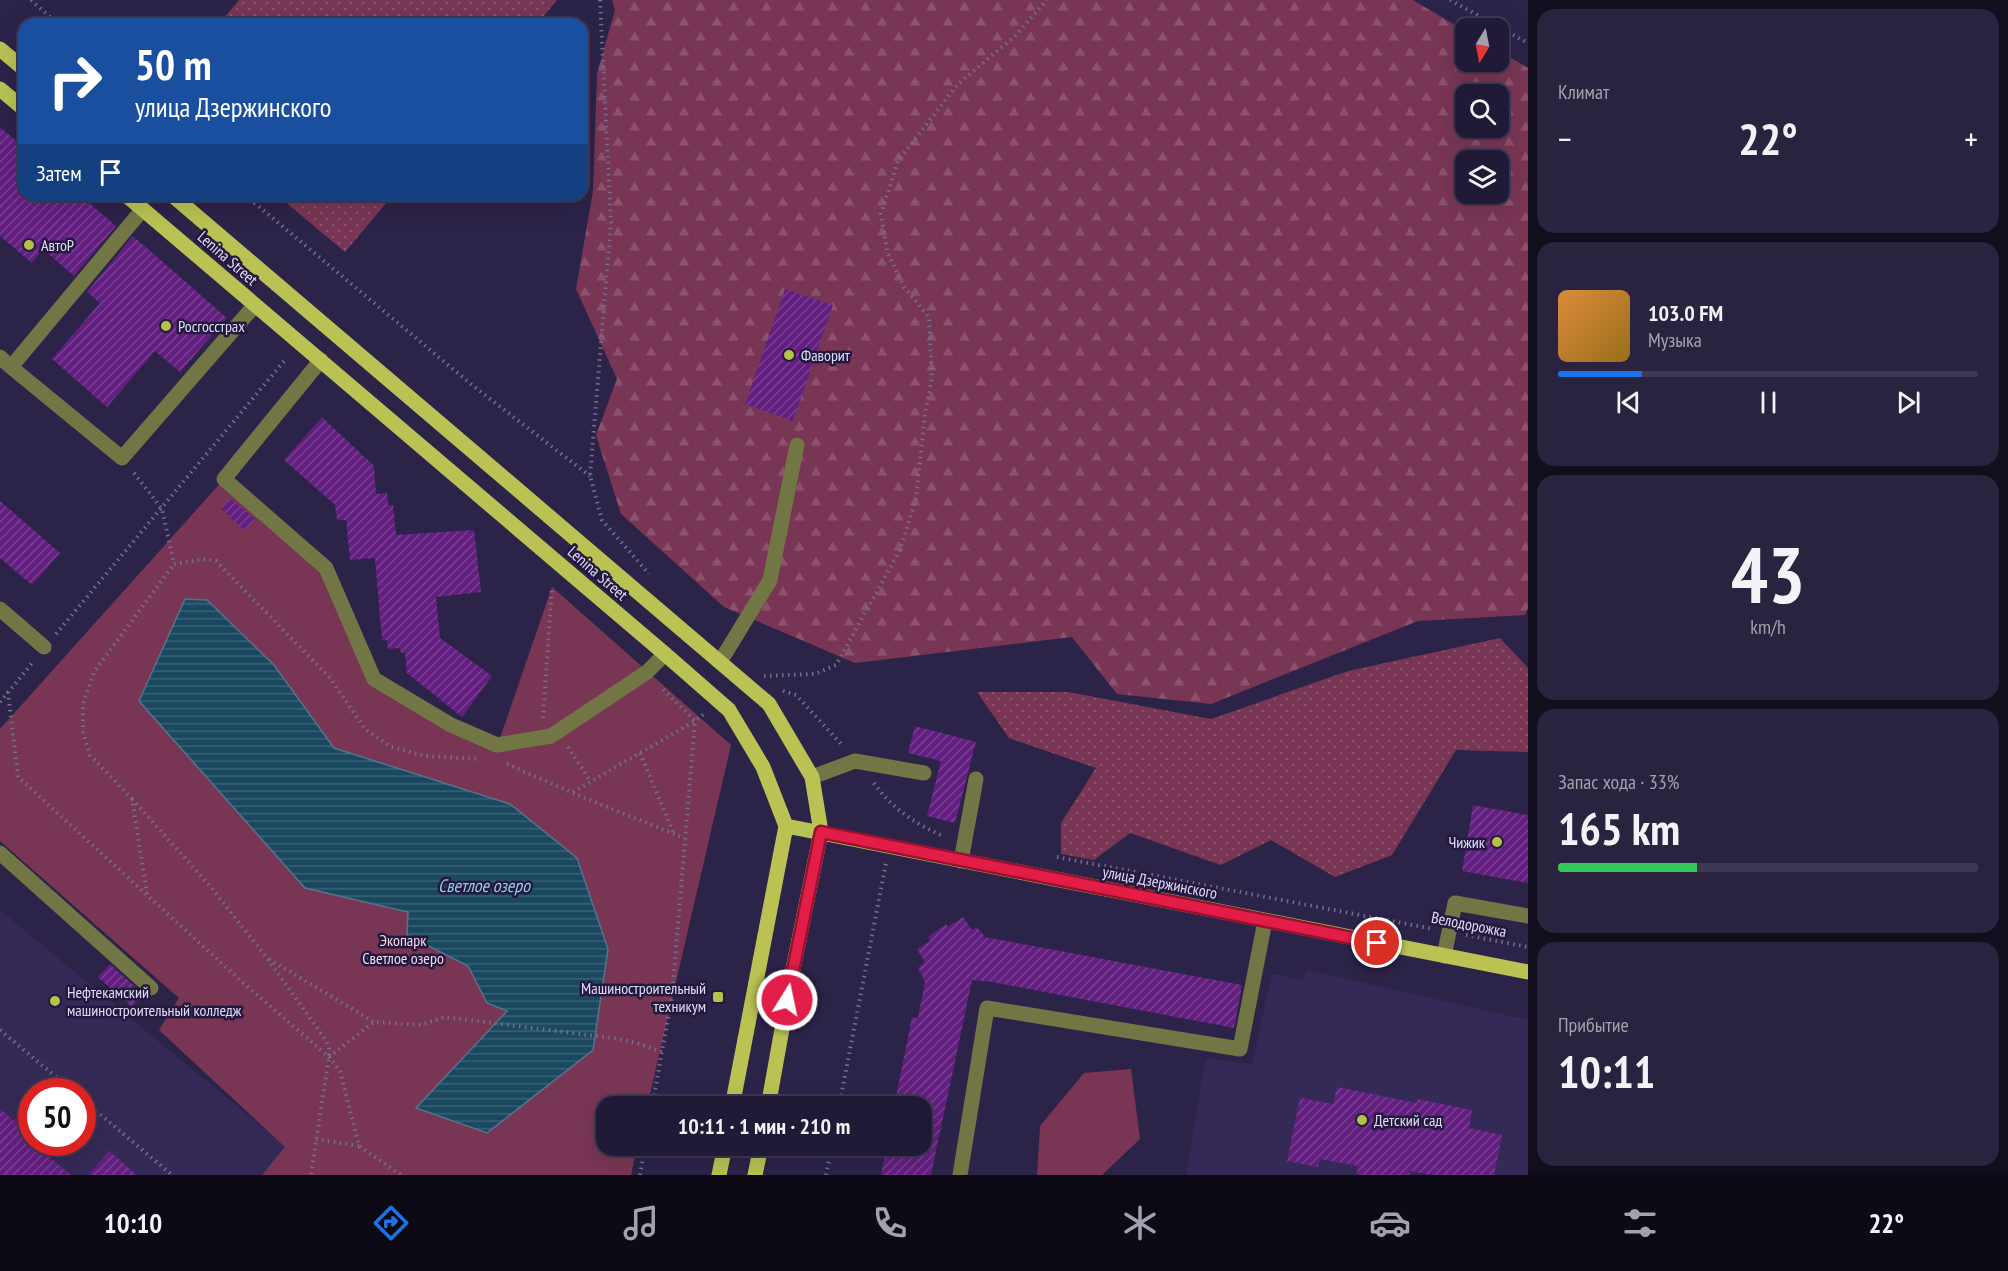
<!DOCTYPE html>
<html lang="ru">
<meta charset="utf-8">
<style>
body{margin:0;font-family:"PT Sans Narrow",sans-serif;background:#29233f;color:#f1f3f6;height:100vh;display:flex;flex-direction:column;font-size:22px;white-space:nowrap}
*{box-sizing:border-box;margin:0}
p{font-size:20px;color:#a2a1ad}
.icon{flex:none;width:33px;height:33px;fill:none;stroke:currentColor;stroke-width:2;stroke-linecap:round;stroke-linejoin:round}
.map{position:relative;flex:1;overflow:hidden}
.sheet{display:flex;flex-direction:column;gap:9px;padding:9px;background:#120e1e;width:480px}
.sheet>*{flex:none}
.guide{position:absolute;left:18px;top:18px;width:570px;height:183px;border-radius:18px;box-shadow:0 6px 24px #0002,0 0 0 2px #3e3852;background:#1a4fa0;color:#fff;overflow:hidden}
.needle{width:39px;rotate:190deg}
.fabs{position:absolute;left:1455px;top:18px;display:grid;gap:12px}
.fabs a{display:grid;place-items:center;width:54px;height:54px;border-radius:12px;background:#211a37;box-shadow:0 6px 24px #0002,0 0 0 2px #3e3852;font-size:30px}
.speed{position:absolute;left:18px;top:1078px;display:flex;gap:12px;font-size:30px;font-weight:700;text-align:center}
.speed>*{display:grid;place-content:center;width:78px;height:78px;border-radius:50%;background:#211a37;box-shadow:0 6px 24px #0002,0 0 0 2px #3e3852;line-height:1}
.speed .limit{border:9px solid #d22;background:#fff;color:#111}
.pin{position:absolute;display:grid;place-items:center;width:51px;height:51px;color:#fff;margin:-26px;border:3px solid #fff;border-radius:50%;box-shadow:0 2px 6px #0007}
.me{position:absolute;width:66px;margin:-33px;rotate:10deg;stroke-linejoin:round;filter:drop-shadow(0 0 4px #0008)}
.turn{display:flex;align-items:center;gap:21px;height:126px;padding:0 18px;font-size:27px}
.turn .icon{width:78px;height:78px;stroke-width:2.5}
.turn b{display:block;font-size:42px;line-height:51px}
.then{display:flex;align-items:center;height:57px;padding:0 18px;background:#0003;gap:12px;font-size:22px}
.big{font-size:45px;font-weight:800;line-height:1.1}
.sheet .tile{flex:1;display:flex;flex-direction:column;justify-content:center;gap:9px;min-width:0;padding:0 21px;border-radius:18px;background:#29233f}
.sheet .dial{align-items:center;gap:0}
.dial b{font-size:78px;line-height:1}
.song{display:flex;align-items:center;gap:18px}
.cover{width:72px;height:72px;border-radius:9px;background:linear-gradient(135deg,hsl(30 70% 55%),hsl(40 70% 35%))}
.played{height:6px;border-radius:3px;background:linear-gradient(90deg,#1a73e8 20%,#3e3852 20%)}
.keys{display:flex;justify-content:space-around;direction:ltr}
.heat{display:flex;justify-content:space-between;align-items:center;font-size:33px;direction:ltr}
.charge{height:9px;border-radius:4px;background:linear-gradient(90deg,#34c759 33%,#3e3852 0)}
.trip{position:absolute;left:596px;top:1096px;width:336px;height:60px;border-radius:18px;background:#211a37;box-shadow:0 6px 24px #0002,0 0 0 2px #3e3852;font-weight:800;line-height:60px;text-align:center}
.tabs{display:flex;height:96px;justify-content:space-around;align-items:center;background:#0d0a16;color:#a2a1ad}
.tabs .icon{width:42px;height:42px}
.tabs .active{color:#1a73e8}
.tabs b{font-size:27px;color:#f1f3f6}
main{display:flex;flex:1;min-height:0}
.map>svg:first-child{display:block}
.built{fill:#352a57;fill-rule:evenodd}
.grass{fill:url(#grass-dots)}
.forest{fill:url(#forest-firs);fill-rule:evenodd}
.green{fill:#783654}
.water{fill:url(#water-rules);stroke:#55748c;stroke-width:1.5}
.building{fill:url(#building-hatch)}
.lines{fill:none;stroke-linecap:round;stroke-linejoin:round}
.path{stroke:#756e8f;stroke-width:4;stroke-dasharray:1.5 4.5;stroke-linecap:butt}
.minor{stroke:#717644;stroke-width:15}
.major{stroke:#b9c253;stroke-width:15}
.route-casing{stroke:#92132f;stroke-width:15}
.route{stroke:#e11d48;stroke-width:10}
.poi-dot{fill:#b8c147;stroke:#23193e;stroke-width:2}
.labels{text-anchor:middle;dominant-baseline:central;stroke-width:5;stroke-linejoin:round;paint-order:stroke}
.poi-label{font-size:16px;fill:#e0dcf6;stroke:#23193e;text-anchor:start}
.street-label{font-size:16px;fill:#e0dcf6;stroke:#23193e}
.park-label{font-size:16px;fill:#f9d9e5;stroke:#23193e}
.water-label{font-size:18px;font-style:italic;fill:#92cced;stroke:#23193e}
</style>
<main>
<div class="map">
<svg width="1528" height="1175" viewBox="0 0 1528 1175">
<defs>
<pattern id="grass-dots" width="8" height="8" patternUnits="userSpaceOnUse" patternTransform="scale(1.5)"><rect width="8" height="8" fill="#783654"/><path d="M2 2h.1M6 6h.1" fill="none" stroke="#8b526d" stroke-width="1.8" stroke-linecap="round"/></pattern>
<pattern id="forest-firs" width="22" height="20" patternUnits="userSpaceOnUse" patternTransform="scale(1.5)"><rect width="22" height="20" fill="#783654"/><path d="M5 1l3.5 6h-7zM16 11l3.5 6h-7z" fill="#8b526d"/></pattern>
<pattern id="water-rules" width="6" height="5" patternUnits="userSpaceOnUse" patternTransform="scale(1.5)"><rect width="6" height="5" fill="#1a485f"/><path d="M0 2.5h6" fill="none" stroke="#3b6277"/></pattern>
<pattern id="building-hatch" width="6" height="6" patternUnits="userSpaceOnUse" patternTransform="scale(1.5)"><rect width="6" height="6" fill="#631f80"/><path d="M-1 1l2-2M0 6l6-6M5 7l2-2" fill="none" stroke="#793f93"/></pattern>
</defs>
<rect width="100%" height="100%" fill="#2c2349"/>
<path class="built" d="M 0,910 L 286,1147 L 262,1175 L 0,1175 ZM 32,1092 L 82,1092 L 82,1143 L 32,1143 Z
M 1307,970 L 1528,1020 L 1528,1175 L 1186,1175 L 1206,1058 L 1252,1064 L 1272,974 L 1302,980 Z"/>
<path class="grass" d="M 239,0 L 557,0 L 537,24 L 219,24 Z
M 277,195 L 393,195 L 345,252 Z
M 1500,638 L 1528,668 L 1528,752 L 1456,750 L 1392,855 L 1335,877 L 1271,840 L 1221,865 L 1130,833 L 1094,860 L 1061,854 L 1061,823 L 1096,768 L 1009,738 L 977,692 L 1068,692 L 1211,719 L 1348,671 Z"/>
<path class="forest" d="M 612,0 L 1413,0 L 1465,31 L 1466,62 L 1498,62 L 1499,51 L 1528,68 L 1528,608 L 1525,615 L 1418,621 L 1211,704 L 1117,694 L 1072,637 L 855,663 L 724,607 L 621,514 L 596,435 L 617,379 L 576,289 L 593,191 L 597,74 L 615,10 ZM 1466,94 L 1498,94 L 1498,128 L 1466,128 ZM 1466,160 L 1498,160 L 1498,194 L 1466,194 Z"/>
<path class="green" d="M 224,479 L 326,568 L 374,679 L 498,744 L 552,587 L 731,745 L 647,1107 L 606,1107 L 606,1146 L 637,1146 L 631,1175 L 262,1175 L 285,1147 L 159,1030 L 179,998 L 0,841 L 0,729 Z
M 1131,1069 L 1140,1139 L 1102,1175 L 1037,1175 L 1040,1126 L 1084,1073 Z"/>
<path class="water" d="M 185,599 L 207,600 L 274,665 L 334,748 L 510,804 L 577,858 L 608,949 L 593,1050 L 487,1133 L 416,1108 L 507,1011 L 487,1003 L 468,966 L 407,935 L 408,912 L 305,888 L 139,701 Z"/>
<path class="building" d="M 0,127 L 24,148 L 24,195 L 80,195 L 116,226 L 74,276 L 43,249 L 32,263 L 0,236 Z
M 133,236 L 227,318 L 180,372 L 155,351 L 107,407 L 52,359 L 100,303 L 87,292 Z
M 785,289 L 833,305 L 793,421 L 745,404 Z
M 322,417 L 374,466 L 376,494 L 387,493 L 388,505 L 393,505 L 396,535 L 474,530 L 481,592 L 436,597 L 440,638 L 492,676 L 462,717 L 407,673 L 405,653 L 401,653 L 400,648 L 388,649 L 387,640 L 382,640 L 375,558 L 350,560 L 346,520 L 337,520 L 335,505 L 284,460 Z
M 230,498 L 255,519 L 245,531 L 221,509 Z
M 0,501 L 60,553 L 32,585 L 0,558 Z
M 915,726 L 976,742 L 955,823 L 927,816 L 941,761 L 908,753 Z
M 1473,805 L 1528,815 L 1528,883 L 1462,871 Z
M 963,917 L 972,930 L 977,927 L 985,937 L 1242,985 L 1234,1028 L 992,982 L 972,980 L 931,1175 L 881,1175 L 887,1146 L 921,1146 L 921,1107 L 901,1107 L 901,1103 L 895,1102 L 912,1017 L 918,1018 L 925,982 L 918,968 L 925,962 L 917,949 L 930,941 L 928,937 L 946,924 L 948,927 Z
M 110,964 L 143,994 L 132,1007 L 98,977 Z
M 1337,1087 L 1417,1103 L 1417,1099 L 1472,1110 L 1469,1128 L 1502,1135 L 1494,1175 L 1431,1175 L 1410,1171 L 1409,1175 L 1357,1175 L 1358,1166 L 1320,1159 L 1318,1167 L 1287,1161 L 1300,1098 L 1333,1104 Z
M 32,1100 L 32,1143 L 60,1143 L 49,1157 L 71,1175 L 0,1175 L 0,1109 L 14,1121 Z
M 109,1151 L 137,1175 L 88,1175 Z"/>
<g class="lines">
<path class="path" d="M 31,0 L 58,24
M 600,0 L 611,222 L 590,476 L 602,520 L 649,574
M 1450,0 L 1528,43
M 245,195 L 472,385 L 590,476
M 134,473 L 162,509 L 174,564 L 202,559 L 216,561 L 330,678 L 365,729 L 391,747 L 425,756 L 479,759
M 56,634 L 285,360
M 764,676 L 815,674 L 836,665 L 900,550 L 916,499 L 925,414 L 932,378 L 929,317 L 904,287 L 887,251 L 881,214 L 898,161 L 957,85 L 1015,36 L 1047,0
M 783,691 L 796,695 L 842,745
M 8,692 L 18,777 L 240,980 L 329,1057 L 340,1071 L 359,1146 L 401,1175
M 0,702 L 34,661
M 543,718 L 552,587
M 568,747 L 591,782
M 640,753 L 674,834
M 507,764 L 580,796 L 684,838
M 874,783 C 891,808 916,824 943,836
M 573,792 L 695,721 L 705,713
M 132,799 L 209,885 L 267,958 L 325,1039 L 329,1048 L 329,1057 L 311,1175
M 1057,857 L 1433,929
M 147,894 L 132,799 L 90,755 L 83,732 L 83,704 L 94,672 L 174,564
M 1466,935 L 1528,947
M 269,959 L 374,1022
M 0,1030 L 74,1092
M 329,1057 L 374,1022 L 421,1025 L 444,1017 L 613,1038 L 637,1043 L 662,1052
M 82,1099 L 172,1175
M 652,1107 L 672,996 L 695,721 L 660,686
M 839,1107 L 886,863
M 316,1139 L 359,1146
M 640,1175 L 645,1146
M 826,1175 L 832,1146"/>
<path class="minor" d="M 0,357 L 11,367 L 143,209
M 321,360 L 224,479 L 326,568 L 374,679 L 451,725 L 497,745 L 551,736 L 647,672 L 665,654
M 11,367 L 122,458 L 255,305
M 0,609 L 44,647
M 720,662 L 770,580 L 797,445
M 812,777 L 855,761 L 924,773
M 0,853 L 151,988
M 961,861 L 976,779
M 1444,956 L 1455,903 L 1528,916
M 960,1175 L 987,1008 L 1240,1049 L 1265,921"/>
<path class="major" d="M 0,49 L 24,69
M 0,89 L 24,109
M 126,195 L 665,654 L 729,710 L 763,767 L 786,826 L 732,1107
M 172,195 L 769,704 L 812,777 L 821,832 L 791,979 L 768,1107
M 786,826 L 1528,972
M 719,1175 L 725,1146
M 755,1175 L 761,1146"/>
</g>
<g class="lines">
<defs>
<path id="route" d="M 787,1000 L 821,832 L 1377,943"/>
</defs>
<use href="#route" class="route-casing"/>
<use href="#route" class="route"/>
</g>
<g class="poi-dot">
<circle cx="29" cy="245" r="6"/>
<circle cx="166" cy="326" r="6"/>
<circle cx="789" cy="355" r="6"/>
<circle cx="1497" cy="842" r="6"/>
<rect x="712" y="991" width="12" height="12" rx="3"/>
<circle cx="55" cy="1001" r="6"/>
<circle cx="1362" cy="1120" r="6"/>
</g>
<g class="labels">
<g class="poi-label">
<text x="41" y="245">АвтоР</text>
<text x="178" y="326">Росгосстрах</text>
<text x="801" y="355">Фаворит</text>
<text x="1485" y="842" text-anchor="end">Чижик</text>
<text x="706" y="988" text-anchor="end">Машиностроительный<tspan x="706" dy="18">техникум</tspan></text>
<text x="67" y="992">Нефтекамский<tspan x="67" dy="18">машиностроительный колледж</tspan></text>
<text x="1374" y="1120">Детский сад</text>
</g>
<g class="street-label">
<text transform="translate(228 258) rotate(41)">Lenina Street</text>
<text transform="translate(598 573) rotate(41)">Lenina Street</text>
<text transform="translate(1160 882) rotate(11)">улица Дзержинского</text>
<text transform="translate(1469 924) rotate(11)">Велодорожка</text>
</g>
<g class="park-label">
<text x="403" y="940">Экопарк<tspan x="403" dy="18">Светлое озеро</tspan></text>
</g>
<g class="water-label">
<text x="484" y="885">Светлое озеро</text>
</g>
</g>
</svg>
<div class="fabs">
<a><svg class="needle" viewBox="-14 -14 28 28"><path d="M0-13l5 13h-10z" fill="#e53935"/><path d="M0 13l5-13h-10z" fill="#a2a1ad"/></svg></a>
<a><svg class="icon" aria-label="search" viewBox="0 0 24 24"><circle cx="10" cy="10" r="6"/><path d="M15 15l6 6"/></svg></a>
<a><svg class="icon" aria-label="layers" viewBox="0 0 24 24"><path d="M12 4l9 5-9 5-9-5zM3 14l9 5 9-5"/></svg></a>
</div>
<div class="speed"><div class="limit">50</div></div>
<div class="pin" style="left:1377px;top:943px;background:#d93025"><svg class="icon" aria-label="arrive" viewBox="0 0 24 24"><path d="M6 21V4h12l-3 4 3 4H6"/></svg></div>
<svg class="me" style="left:787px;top:1000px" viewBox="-20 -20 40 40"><circle r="17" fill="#e11d48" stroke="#fff" stroke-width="3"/><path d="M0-11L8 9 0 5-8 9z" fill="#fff"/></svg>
<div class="trip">10:11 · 1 мин · 210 m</div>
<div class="guide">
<div class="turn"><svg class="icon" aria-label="right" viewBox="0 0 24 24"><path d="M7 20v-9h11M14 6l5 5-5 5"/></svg><div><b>50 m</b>улица Дзержинского</div></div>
<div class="then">Затем<svg class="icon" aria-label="arrive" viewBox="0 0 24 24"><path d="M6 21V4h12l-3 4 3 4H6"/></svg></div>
</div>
</div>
<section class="sheet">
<div class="tile"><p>Климат</p>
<div class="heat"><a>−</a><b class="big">22°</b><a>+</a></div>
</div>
<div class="tile">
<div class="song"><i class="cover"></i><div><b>103.0 FM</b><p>Музыка</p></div></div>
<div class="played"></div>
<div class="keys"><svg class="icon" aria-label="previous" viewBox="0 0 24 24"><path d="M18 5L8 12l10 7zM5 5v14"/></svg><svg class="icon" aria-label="pause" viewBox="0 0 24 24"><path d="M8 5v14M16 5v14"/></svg><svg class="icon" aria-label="next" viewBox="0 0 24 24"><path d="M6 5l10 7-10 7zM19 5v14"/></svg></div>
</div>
<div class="tile dial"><b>43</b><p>km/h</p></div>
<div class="tile"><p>Запас хода · 33%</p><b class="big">165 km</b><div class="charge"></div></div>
<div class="tile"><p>Прибытие</p><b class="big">10:11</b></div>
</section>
</main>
<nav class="tabs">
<b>10:10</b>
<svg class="icon active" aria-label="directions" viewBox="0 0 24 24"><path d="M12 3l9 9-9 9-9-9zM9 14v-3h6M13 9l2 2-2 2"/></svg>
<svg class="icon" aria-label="music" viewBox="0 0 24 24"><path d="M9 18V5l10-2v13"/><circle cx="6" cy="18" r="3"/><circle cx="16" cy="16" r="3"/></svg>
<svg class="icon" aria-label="phone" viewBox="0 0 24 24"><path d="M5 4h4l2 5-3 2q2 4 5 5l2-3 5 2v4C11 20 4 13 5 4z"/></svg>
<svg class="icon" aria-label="climate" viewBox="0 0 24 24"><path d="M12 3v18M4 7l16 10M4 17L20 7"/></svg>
<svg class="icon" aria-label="car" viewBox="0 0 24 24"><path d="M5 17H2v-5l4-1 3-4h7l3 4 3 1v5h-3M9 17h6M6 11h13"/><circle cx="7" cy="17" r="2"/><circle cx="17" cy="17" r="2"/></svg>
<svg class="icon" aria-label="filters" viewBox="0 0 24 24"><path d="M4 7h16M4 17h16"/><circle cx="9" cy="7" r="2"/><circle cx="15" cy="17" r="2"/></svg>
<b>22°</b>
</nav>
